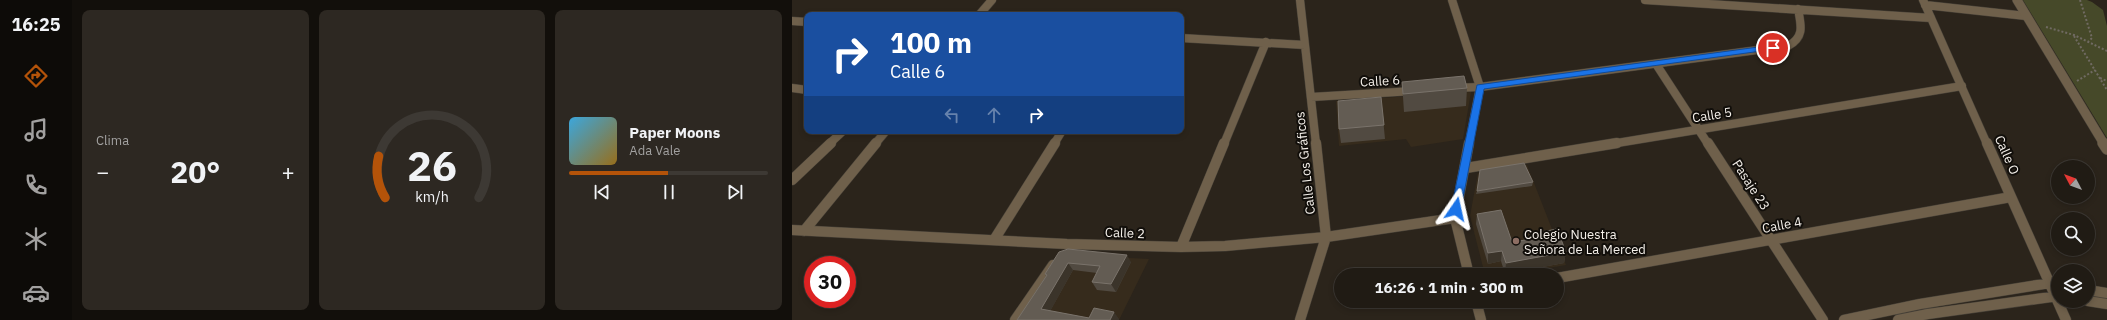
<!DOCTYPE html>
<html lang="es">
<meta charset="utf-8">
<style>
body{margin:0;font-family:"IBM Plex Sans",sans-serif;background:#2d2822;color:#f1f3f6;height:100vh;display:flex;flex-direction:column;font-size:15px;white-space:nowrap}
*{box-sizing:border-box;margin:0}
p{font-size:13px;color:#a2a1a0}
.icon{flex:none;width:22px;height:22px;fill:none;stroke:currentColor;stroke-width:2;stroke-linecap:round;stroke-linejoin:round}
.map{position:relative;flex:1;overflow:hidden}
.side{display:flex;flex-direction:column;gap:10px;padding:10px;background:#120f0b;width:720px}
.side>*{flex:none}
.banner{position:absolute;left:12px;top:12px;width:380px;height:122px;border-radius:8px;box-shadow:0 2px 6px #0003,0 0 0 1px #3d3934;background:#1a4fa0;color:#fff;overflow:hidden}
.needle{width:26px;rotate:311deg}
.fabs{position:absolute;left:1259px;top:160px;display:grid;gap:8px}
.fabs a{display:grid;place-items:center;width:44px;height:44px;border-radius:50%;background:#201b14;box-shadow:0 2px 6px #0003,0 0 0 1px #3d3934;font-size:20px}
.speed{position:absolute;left:12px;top:256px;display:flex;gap:8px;font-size:20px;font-weight:700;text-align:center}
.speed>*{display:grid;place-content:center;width:52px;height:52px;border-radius:50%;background:#201b14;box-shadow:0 2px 6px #0003,0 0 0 1px #3d3934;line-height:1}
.speed .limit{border:6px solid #d22;background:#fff;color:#111}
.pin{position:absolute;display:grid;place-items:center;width:34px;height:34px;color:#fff;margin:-17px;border:2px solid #fff;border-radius:50%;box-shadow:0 1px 4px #0007}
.me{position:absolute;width:44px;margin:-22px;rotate:11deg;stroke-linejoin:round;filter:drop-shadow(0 0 3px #0008)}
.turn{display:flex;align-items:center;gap:14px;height:84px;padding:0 20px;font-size:18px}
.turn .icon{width:52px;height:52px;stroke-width:2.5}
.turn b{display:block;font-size:28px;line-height:34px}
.lanes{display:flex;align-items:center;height:38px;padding:0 20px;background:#0003;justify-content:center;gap:20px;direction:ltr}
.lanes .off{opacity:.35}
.big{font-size:30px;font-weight:800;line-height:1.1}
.side .card{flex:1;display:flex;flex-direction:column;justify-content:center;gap:6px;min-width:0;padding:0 14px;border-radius:8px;background:#2d2822}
.side .dial{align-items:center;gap:0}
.dial svg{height:104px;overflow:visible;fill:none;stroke:#3d3934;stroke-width:7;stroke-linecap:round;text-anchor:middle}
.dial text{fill:#f1f3f6;stroke:none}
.song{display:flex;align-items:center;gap:12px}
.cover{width:48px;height:48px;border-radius:6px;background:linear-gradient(135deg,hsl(200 70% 55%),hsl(40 70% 35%))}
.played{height:4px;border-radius:2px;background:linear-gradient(90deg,#b45309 50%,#3d3934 50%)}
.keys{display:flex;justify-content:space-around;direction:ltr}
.heat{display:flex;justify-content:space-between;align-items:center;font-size:22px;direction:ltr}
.side .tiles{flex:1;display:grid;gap:10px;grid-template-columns:repeat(3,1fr)}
.trip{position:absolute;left:542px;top:268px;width:230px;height:40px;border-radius:20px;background:#201b14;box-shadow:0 2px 6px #0003,0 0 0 1px #3d3934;font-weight:800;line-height:40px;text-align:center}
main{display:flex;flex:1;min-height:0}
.tabs{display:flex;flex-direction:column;width:72px;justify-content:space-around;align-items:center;background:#0d0b08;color:#a2a1a0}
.tabs .icon{width:28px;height:28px}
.tabs .selected{color:#b45309}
.tabs b{font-size:18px;color:#f1f3f6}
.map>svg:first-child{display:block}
.education{fill:#362b1c}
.green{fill:#464929}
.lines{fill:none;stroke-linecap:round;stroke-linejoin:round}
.minor-far1-casing{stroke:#474138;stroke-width:9}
.minor-casing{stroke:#474138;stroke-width:11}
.tertiary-far1-casing{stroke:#474138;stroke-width:10}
.tertiary-casing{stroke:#474138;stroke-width:12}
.path{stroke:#706a62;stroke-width:2;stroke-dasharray:2 2;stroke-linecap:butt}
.minor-far1{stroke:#6f604b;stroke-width:8}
.minor{stroke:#6f604b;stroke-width:10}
.tertiary-far1{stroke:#6f604b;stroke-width:9}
.tertiary{stroke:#6f604b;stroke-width:11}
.wall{fill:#514a41}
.shaded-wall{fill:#3b342a}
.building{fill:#635c53;stroke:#7a736b}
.route{fill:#1a73e8;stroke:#114b97}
.education-dot{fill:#8d6e63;stroke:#110e0a;stroke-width:1.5}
.labels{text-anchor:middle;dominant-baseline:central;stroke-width:4;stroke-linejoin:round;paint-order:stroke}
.street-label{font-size:13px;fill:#f5f0ea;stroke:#110e0a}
.poi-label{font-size:13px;fill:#f5f0ea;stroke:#110e0a;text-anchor:start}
</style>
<main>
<nav class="tabs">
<b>16:25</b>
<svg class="icon selected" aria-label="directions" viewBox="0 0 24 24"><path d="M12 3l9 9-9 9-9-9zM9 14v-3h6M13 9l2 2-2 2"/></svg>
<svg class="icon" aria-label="music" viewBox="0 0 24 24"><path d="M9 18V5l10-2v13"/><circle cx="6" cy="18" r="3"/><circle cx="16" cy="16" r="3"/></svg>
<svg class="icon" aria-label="phone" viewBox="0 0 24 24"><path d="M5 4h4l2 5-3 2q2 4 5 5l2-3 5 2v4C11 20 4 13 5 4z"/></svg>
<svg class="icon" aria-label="climate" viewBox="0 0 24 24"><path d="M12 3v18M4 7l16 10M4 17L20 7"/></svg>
<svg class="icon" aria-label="car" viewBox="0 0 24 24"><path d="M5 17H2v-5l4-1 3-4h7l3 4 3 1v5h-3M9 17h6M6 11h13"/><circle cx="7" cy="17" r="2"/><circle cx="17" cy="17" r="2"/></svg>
</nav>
<section class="side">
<div class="tiles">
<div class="card"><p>Clima</p>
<div class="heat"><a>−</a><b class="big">20°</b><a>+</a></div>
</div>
<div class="card dial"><svg viewBox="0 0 100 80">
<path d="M14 69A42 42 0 1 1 86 69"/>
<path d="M14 69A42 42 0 0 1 9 37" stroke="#b45309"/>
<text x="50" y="56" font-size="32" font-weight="700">26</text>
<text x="50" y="72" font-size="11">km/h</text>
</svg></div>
<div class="card">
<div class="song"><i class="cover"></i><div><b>Paper Moons</b><p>Ada Vale</p></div></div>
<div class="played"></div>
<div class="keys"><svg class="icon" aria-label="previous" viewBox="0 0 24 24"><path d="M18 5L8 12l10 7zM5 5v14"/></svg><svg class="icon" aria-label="pause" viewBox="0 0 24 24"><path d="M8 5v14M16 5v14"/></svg><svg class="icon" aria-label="next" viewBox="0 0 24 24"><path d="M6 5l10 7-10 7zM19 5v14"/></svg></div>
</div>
</div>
</section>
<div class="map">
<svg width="1315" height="320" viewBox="0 0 1315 320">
<rect width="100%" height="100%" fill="#2b241b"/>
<path class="education" d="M 679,92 L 671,139 L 619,147 L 614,139 L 547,146 L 544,101 Z
M 735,165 L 774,265 L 713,275 L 693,275 L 678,216 L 686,173 Z
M 281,255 L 357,259 L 327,320 L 231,320 Z"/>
<path class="green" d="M 1231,0 L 1295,0 L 1300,2 L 1311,10 L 1315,26 L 1315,138 Z"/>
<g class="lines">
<defs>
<path id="minor-far1" d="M 508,0 L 524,144
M 660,0 L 688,87 L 677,144
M 853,0 L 1139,18
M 1131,0 L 1195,144
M 1133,5 L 1234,16
M 187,15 L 200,0
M 0,21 L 15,22
M 389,38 L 513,45
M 864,64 L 916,144
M 0,88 L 15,90
M 662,88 L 688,87 L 996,46 C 1013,37 1009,25 1006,9
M 519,97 L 622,91
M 37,144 L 51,131
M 83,144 L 94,131
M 262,144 L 270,131
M 432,144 L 474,42
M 819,144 L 1170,86"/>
<path id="minor" d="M 916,143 L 1031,320
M 1195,143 L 1274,320
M 674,168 L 825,143
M 0,180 L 39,143
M 0,230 L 275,244 L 389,247 L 433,246 L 534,237 L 663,218
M 12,231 L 84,143
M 202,240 L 263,143
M 389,247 L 432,143
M 677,275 L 663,218 L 677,143
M 765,278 L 1219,197
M 1296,290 L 1315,293
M 684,301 L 689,320
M 1296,301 L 1315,304
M 223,320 L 261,265
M 508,320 L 534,237 L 524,143
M 1052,320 L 1128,304 L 1258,283 L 1266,285
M 1106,320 L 1136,314 L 1266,296"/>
<path id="tertiary-far1" d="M 1225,0 L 1312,144"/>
<path id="tertiary" d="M 1311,143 L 1315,149"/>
</defs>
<use href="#minor-far1" class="minor-far1-casing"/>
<use href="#minor" class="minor-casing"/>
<use href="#tertiary-far1" class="tertiary-far1-casing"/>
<use href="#tertiary" class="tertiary-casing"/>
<path class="path" d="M 1288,0 L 1300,38 L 1296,42
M 1254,27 L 1282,35 L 1315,51
M 1282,36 L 1315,90
M 1308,78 L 1315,81
M 1285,81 L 1303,70"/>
<use href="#minor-far1" class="minor-far1"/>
<use href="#minor" class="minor"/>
<use href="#tertiary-far1" class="tertiary-far1"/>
<use href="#tertiary" class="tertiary"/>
</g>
<path class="wall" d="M 610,82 L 675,88 L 674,106 L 612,112 Z
M 589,97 L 593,139 L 549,143 L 547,129 Z
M 741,182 L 740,186 L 684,194 L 685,191 Z
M 685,214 L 720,242 L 738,239 L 738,234 L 774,252 L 772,263 L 713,274 L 709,261 L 696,264 L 684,224 Z
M 267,252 L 339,262 L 324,292 L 305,290 L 300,282 L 305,273 L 281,270 L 258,311 L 297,318 L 327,319 L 327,320 L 225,320 L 254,276 L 253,274 Z"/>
<path class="shaded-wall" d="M 710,251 L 709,261 L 696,264 L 696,253 Z
M 774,252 L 772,263 L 713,274 L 714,263 Z
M 335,255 L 339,262 L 324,292 L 319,284 Z
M 276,263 L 281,270 L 255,317 L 249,309 Z
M 322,312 L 327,319 L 327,320 L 318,320 Z"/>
<path class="building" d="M 672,76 L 675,88 L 611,94 L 610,82 Z
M 589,97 L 592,125 L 547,129 L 546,101 Z
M 732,163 L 741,182 L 685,191 L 688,170 Z
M 709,210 L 720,242 L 740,239 L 738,234 L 765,229 L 774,252 L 714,263 L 710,251 L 696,253 L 685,214 Z
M 276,249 L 335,255 L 319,284 L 300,282 L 308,266 L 276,263 L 249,309 L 297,318 L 302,308 L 322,312 L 318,320 L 225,320 L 255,275 L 253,274 L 267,252 Z"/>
<path class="route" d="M 981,45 L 985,48 L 984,49 L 692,89 L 669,209 L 664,212 L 659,209 L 685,85 Z"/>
<circle class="education-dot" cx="724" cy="241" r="4"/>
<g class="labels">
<g class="street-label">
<text transform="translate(588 81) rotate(-3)">Calle 6</text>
<text transform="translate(920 115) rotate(-9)">Calle 5</text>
<text transform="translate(1215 155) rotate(66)">Calle O</text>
<text transform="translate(513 163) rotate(-96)">Calle Los Gráficos</text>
<text transform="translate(959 185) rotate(57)">Pasaje 23</text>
<text transform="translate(990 225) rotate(-10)">Calle 4</text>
<text transform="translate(333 233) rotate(2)">Calle 2</text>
</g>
<g class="poi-label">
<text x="732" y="234">Colegio Nuestra<tspan x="732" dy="15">Señora de La Merced</tspan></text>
</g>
</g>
</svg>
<div class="fabs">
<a><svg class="needle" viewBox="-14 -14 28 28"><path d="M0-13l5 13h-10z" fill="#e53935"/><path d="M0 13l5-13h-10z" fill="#a2a1a0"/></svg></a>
<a><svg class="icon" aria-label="search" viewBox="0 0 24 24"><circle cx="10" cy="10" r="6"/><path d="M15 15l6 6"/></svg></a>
<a><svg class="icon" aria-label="layers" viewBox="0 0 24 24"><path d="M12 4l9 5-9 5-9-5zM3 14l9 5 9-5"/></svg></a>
</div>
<div class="speed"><div class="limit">30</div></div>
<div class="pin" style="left:981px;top:48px;background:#d93025"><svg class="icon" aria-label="arrive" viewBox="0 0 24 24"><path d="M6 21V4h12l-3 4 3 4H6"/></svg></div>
<svg class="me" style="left:664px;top:209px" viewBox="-20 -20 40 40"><path d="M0-17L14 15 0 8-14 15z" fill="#1a73e8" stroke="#fff" stroke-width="4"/></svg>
<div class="trip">16:26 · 1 min · 300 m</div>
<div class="banner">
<div class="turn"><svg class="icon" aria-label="right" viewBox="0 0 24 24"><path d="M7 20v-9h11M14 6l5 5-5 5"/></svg><div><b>100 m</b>Calle 6</div></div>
<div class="lanes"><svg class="icon off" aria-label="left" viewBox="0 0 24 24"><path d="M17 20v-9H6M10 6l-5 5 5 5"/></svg><svg class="icon off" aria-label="ahead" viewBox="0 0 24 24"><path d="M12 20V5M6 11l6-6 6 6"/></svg><svg class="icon" aria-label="right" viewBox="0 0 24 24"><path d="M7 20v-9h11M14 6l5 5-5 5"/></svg></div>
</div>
</div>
</main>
